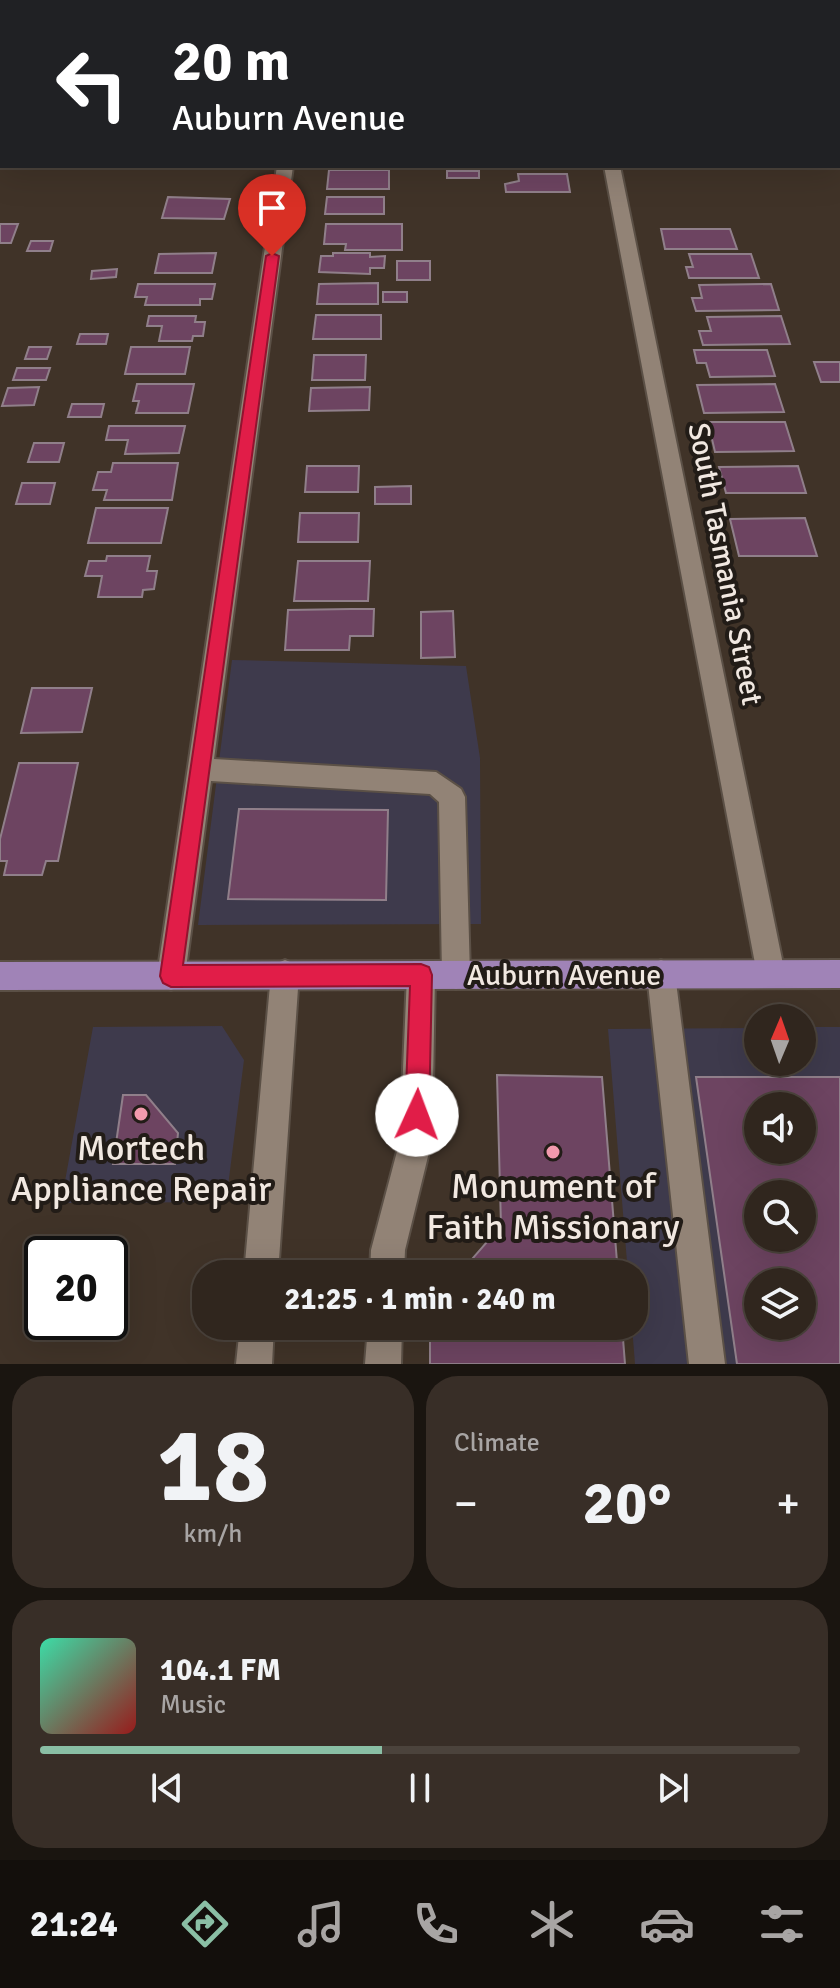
<!DOCTYPE html>
<meta charset="utf-8">
<style>
body{margin:0;font-family:Signika,sans-serif;background:#382e27;color:#f1f3f6;height:100vh;display:flex;flex-direction:column;font-size:30px;white-space:nowrap}
*{box-sizing:border-box;margin:0}
p{font-size:26px;color:#a8a5a4}
.icon{flex:none;width:44px;height:44px;fill:none;stroke:currentColor;stroke-width:2;stroke-linecap:round;stroke-linejoin:round}
.map{position:relative;height:1364px;overflow:hidden}
.details{display:flex;flex-direction:column;gap:12px;padding:12px;background:#1a1510;flex:1}
.details>*{flex:none}
.hud{position:absolute;left:0px;top:0px;width:840px;height:168px;box-shadow:0 8px 32px #0002,0 0 0 2px #4b433c;background:#202124;color:#fff;overflow:hidden}
.needle{width:52px;rotate:2deg}
.controls{position:absolute;left:744px;top:1004px;display:grid;gap:16px}
.controls a{display:grid;place-items:center;width:72px;height:72px;border-radius:50%;background:#30261e;box-shadow:0 8px 32px #0002,0 0 0 2px #4b433c;font-size:40px}
.speed{position:absolute;left:24px;top:1236px;display:flex;gap:16px;font-size:40px;font-weight:700;text-align:center}
.speed>*{display:grid;place-content:center;width:104px;height:104px;border-radius:50%;background:#30261e;box-shadow:0 8px 32px #0002,0 0 0 2px #4b433c;line-height:1}
.speed .limit{border:4px solid #111;border-radius:12px;background:#fff;color:#111}
.pin{position:absolute;display:grid;place-items:center;width:68px;height:68px;color:#fff;margin:-82px -34px;border-radius:50% 50% 50% 0;rotate:-45deg;box-shadow:0 0 8px #0007}
.pin .icon{rotate:45deg}
.me{position:absolute;width:88px;margin:-44px;rotate:2deg;stroke-linejoin:round;filter:drop-shadow(0 0 6px #0008)}
.turn{display:flex;align-items:center;gap:28px;height:168px;padding:0 40px;font-size:36px}
.turn .icon{width:104px;height:104px;stroke-width:2.5}
.turn b{display:block;font-size:56px;line-height:68px}
.big{font-size:60px;font-weight:700;line-height:1.1}
.details .widget{flex:1;display:flex;flex-direction:column;justify-content:center;gap:12px;min-width:0;padding:0 28px;border-radius:32px;background:#382e27}
.details .dial{align-items:center;gap:0}
.dial b{font-size:104px;line-height:1}
.song{display:flex;align-items:center;gap:24px}
.cover{width:96px;height:96px;border-radius:12px;background:linear-gradient(135deg,hsl(160 70% 55%),hsl(0 70% 35%))}
.played{height:8px;border-radius:4px;background:linear-gradient(90deg,#8abfa5 45%,#4b433c 45%)}
.keys{display:flex;justify-content:space-around;direction:ltr}
.heat{display:flex;justify-content:space-between;align-items:center;font-size:44px;direction:ltr}
.details .tiles{flex:1;display:grid;gap:12px;grid-template-columns:1fr 1fr}
.widget:last-child{grid-column:span 2}
.trip{position:absolute;left:192px;top:1260px;width:456px;height:80px;border-radius:32px;background:#30261e;box-shadow:0 8px 32px #0002,0 0 0 2px #4b433c;font-weight:700;line-height:80px;text-align:center}
.tabs{display:flex;height:128px;justify-content:space-around;align-items:center;background:#130f0c;color:#a8a5a4}
.tabs .icon{width:56px;height:56px}
.tabs .active{color:#8abfa5}
.tabs b{font-size:36px;color:#f1f3f6}
.map>svg:first-child{display:block}
.commercial{fill:#3e3a4c;fill-rule:evenodd}
.building{fill:#6d4461;stroke:#907f8a;stroke-width:2;fill-rule:evenodd}
.lines{fill:none;stroke-linecap:round;stroke-linejoin:round}
.minor-casing{stroke:#5b5046;stroke-width:4}
.major-casing{stroke:#5b5046;stroke-width:4}
.minor{fill:#928376;fill-rule:evenodd}
.major{fill:#a083b7;fill-rule:evenodd}
.route{fill:#e11d48;stroke:#92132f;stroke-width:2}
.poi-dot{fill:#f29aad;stroke:#221c17;stroke-width:3}
.labels{text-anchor:middle;dominant-baseline:central;stroke-width:8;stroke-linejoin:round;paint-order:stroke}
.street-label{font-size:30px;fill:#f1e8e1;stroke:#221c17}
.near-poi-label{font-size:36px;fill:#f1e8e1;stroke:#221c17}
</style>
<div class="map">
<svg width="840" height="1364" viewBox="0 0 840 1364">
<rect width="100%" height="100%" fill="#403328"/>
<path class="commercial" d="M 232,660 L 466,666 L 480,758 L 481,924 L 198,925 Z
M 222,1026 L 244,1060 L 226,1202 L 61,1203 L 93,1027 Z
M 802,1027 L 840,1027 L 840,1364 L 635,1364 L 632,1326 L 634,1274 L 628,1274 L 608,1029 L 758,1028 L 758,1062 L 802,1062 ZM 758,1106 L 802,1106 L 802,1150 L 758,1150 ZM 758,1194 L 802,1194 L 802,1238 L 758,1238 ZM 758,1282 L 802,1282 L 802,1326 L 758,1326 Z"/>
<path class="building" d="M 329,170 L 389,170 L 389,189 L 327,189 Z
M 447,171 L 479,171 L 479,178 L 447,178 Z
M 518,174 L 567,174 L 570,192 L 506,192 L 505,184 L 519,181 Z
M 168,197 L 230,199 L 224,219 L 162,218 Z
M 327,197 L 384,197 L 384,214 L 325,214 Z
M 0,224 L 18,224 L 11,243 L 0,243 Z
M 326,224 L 402,224 L 402,250 L 345,250 L 346,244 L 324,244 Z
M 661,229 L 730,229 L 737,249 L 665,249 Z
M 31,241 L 53,241 L 50,251 L 27,251 Z
M 216,253 L 212,273 L 155,273 L 159,254 Z
M 333,253 L 370,253 L 370,257 L 385,256 L 384,268 L 370,268 L 370,274 L 319,272 L 321,256 L 333,256 Z
M 689,254 L 751,254 L 759,278 L 689,278 L 686,267 L 693,267 Z
M 397,261 L 430,261 L 430,280 L 397,280 Z
M 117,269 L 116,277 L 91,279 L 92,271 Z
M 378,283 L 378,304 L 317,304 L 319,284 Z
M 138,284 L 215,284 L 212,299 L 200,299 L 200,305 L 145,305 L 147,297 L 135,297 Z
M 771,284 L 779,310 L 696,311 L 692,298 L 702,298 L 699,285 Z
M 383,292 L 407,292 L 407,302 L 383,302 Z
M 316,315 L 381,315 L 381,339 L 313,339 Z
M 149,316 L 196,316 L 195,322 L 205,322 L 203,336 L 193,336 L 192,341 L 159,341 L 162,326 L 147,326 Z
M 781,316 L 790,344 L 703,345 L 699,331 L 711,331 L 707,317 Z
M 80,334 L 108,334 L 106,344 L 77,344 Z
M 29,347 L 51,347 L 47,359 L 25,359 Z
M 131,347 L 190,347 L 185,374 L 125,374 Z
M 694,350 L 767,350 L 775,376 L 710,377 L 706,363 L 697,363 Z
M 314,355 L 366,355 L 365,380 L 312,380 Z
M 814,362 L 840,362 L 840,382 L 821,382 Z
M 17,368 L 50,368 L 46,380 L 13,380 Z
M 137,384 L 194,384 L 188,413 L 136,413 L 139,401 L 133,401 Z
M 775,384 L 784,412 L 704,413 L 697,385 Z
M 39,387 L 34,405 L 2,406 L 8,388 Z
M 370,387 L 369,410 L 309,411 L 311,388 Z
M 72,404 L 104,404 L 101,417 L 68,417 Z
M 708,422 L 785,422 L 794,451 L 715,452 Z
M 109,426 L 185,426 L 179,453 L 125,454 L 128,440 L 106,440 Z
M 34,443 L 64,443 L 59,462 L 28,462 Z
M 113,463 L 178,463 L 172,500 L 104,500 L 107,490 L 93,490 L 98,472 L 111,472 Z
M 307,466 L 359,466 L 358,492 L 305,492 Z
M 798,466 L 806,493 L 726,493 L 719,467 Z
M 22,483 L 55,483 L 50,504 L 16,504 Z
M 411,486 L 411,504 L 375,504 L 375,487 Z
M 96,508 L 168,508 L 161,543 L 88,543 Z
M 300,513 L 359,513 L 358,542 L 298,542 Z
M 805,518 L 817,556 L 739,556 L 730,519 Z
M 107,556 L 150,556 L 147,571 L 157,571 L 154,589 L 143,590 L 142,597 L 98,597 L 102,576 L 85,576 L 89,561 L 106,561 Z
M 298,561 L 370,561 L 368,601 L 294,601 Z
M 351,609 L 374,609 L 373,636 L 350,636 L 349,650 L 285,650 L 288,610 Z
M 453,611 L 455,657 L 421,658 L 421,612 Z
M 32,688 L 92,688 L 82,732 L 21,733 Z
M 19,763 L 78,763 L 58,861 L 46,861 L 42,875 L 4,875 L 7,861 L 0,861 L 0,839 Z
M 239,809 L 388,810 L 386,900 L 228,899 Z
M 497,1075 L 602,1077 L 618,1274 L 459,1274 L 501,1226 Z
M 696,1077 L 840,1077 L 840,1364 L 737,1364 ZM 758,1106 L 802,1106 L 802,1150 L 758,1150 ZM 758,1194 L 802,1194 L 802,1238 L 758,1238 ZM 758,1282 L 802,1282 L 802,1326 L 758,1326 Z
M 123,1095 L 146,1095 L 178,1133 L 175,1164 L 113,1164 Z
M 430,1326 L 622,1326 L 625,1364 L 430,1364 Z"/>
<g class="lines">
<defs>
<path id="minor" d="M 303,0 L 315,0 L 315,2 L 303,2 Z
M 573,0 L 585,0 L 585,2 L 573,2 Z
M 716,0 L 728,0 L 729,2 L 717,2 Z
M 0,126 L 2,126 L 2,136 L 0,136 Z
M 838,126 L 840,126 L 840,136 L 838,136 Z
M 277,166 L 293,166 L 214,759 L 436,772 L 461,789 L 465,797 L 470,975 L 466,985 L 456,989 L 446,985 L 442,975 L 439,802 L 430,794 L 211,781 L 185,976 L 181,986 L 171,990 L 161,986 L 157,976 Z
M 604,166 L 620,166 L 785,974 L 781,984 L 771,988 L 761,984 L 757,974 Z
M 285,960 L 295,964 L 299,974 L 278,1274 L 244,1274 L 271,974 L 275,964 Z
M 661,960 L 671,964 L 675,974 L 725,1364 L 689,1364 L 647,974 L 651,964 Z
M 421,961 L 431,965 L 435,975 L 432,1140 L 405,1250 L 404,1274 L 370,1274 L 371,1250 L 400,1140 L 407,975 L 411,965 Z
M 240,1326 L 274,1326 L 272,1364 L 236,1364 Z
M 368,1326 L 402,1326 L 401,1364 L 365,1364 Z"/>
<path id="major" d="M 840,960 L 840,988 L 0,990 L 0,962 Z"/>
</defs>
<use href="#minor" class="minor-casing"/>
<use href="#major" class="major-casing"/>
<use href="#minor" class="minor"/>
<use href="#major" class="major"/>
</g>
<path class="route" d="M 272,253 L 279,256 L 183,965 L 421,964 L 429,967 L 432,975 L 429,1115 L 425,1123 L 417,1126 L 409,1123 L 405,1115 L 410,986 L 171,987 L 163,983 L 160,976 L 266,256 Z"/>
<g class="poi-dot">
<circle cx="141" cy="1114" r="8"/>
<circle cx="553" cy="1152" r="8"/>
</g>
<g class="labels">
<g class="street-label">
<text transform="translate(725 564) rotate(79)">South Tasmania Street</text>
<text x="564" y="975">Auburn Avenue</text>
</g>
<g class="near-poi-label">
<text x="141" y="1148">Mortech<tspan x="141" dy="41">Appliance Repair</tspan></text>
<text x="553" y="1186">Monument of<tspan x="553" dy="41">Faith Missionary</tspan></text>
</g>
</g>
</svg>
<div class="controls">
<a><svg class="needle" viewBox="-14 -14 28 28"><path d="M0-13l5 13h-10z" fill="#e53935"/><path d="M0 13l5-13h-10z" fill="#a8a5a4"/></svg></a>
<a><svg class="icon" aria-label="sound" viewBox="0 0 24 24"><path d="M4 9h4l5-4v14l-5-4H4zM17 9q2 3 0 6"/></svg></a>
<a><svg class="icon" aria-label="search" viewBox="0 0 24 24"><circle cx="10" cy="10" r="6"/><path d="M15 15l6 6"/></svg></a>
<a><svg class="icon" aria-label="layers" viewBox="0 0 24 24"><path d="M12 4l9 5-9 5-9-5zM3 14l9 5 9-5"/></svg></a>
</div>
<div class="speed"><div class="limit">20</div></div>
<div class="pin" style="left:272px;top:256px;background:#d93025"><svg class="icon" aria-label="arrive" viewBox="0 0 24 24"><path d="M6 21V4h12l-3 4 3 4H6"/></svg></div>
<svg class="me" style="left:417px;top:1115px" viewBox="-20 -20 40 40"><circle r="19" fill="#fff"/><path d="M0-13L10 11 0 6-10 11z" fill="#e11d48"/></svg>
<div class="trip">21:25 · 1 min · 240 m</div>
<div class="hud">
<div class="turn"><svg class="icon" aria-label="left" viewBox="0 0 24 24"><path d="M17 20v-9H6M10 6l-5 5 5 5"/></svg><div><b>20 m</b>Auburn Avenue</div></div>
</div>
</div>
<section class="details">
<div class="tiles">
<div class="widget dial"><b>18</b><p>km/h</p></div>
<div class="widget"><p>Climate</p>
<div class="heat"><a>−</a><b class="big">20°</b><a>+</a></div>
</div>
<div class="widget">
<div class="song"><i class="cover"></i><div><b>104.1 FM</b><p>Music</p></div></div>
<div class="played"></div>
<div class="keys"><svg class="icon" aria-label="previous" viewBox="0 0 24 24"><path d="M18 5L8 12l10 7zM5 5v14"/></svg><svg class="icon" aria-label="pause" viewBox="0 0 24 24"><path d="M8 5v14M16 5v14"/></svg><svg class="icon" aria-label="next" viewBox="0 0 24 24"><path d="M6 5l10 7-10 7zM19 5v14"/></svg></div>
</div>
</div>
</section>
<nav class="tabs">
<b>21:24</b>
<svg class="icon active" aria-label="directions" viewBox="0 0 24 24"><path d="M12 3l9 9-9 9-9-9zM9 14v-3h6M13 9l2 2-2 2"/></svg>
<svg class="icon" aria-label="music" viewBox="0 0 24 24"><path d="M9 18V5l10-2v13"/><circle cx="6" cy="18" r="3"/><circle cx="16" cy="16" r="3"/></svg>
<svg class="icon" aria-label="phone" viewBox="0 0 24 24"><path d="M5 4h4l2 5-3 2q2 4 5 5l2-3 5 2v4C11 20 4 13 5 4z"/></svg>
<svg class="icon" aria-label="climate" viewBox="0 0 24 24"><path d="M12 3v18M4 7l16 10M4 17L20 7"/></svg>
<svg class="icon" aria-label="car" viewBox="0 0 24 24"><path d="M5 17H2v-5l4-1 3-4h7l3 4 3 1v5h-3M9 17h6M6 11h13"/><circle cx="7" cy="17" r="2"/><circle cx="17" cy="17" r="2"/></svg>
<svg class="icon" aria-label="filters" viewBox="0 0 24 24"><path d="M4 7h16M4 17h16"/><circle cx="9" cy="7" r="2"/><circle cx="15" cy="17" r="2"/></svg>
</nav>
